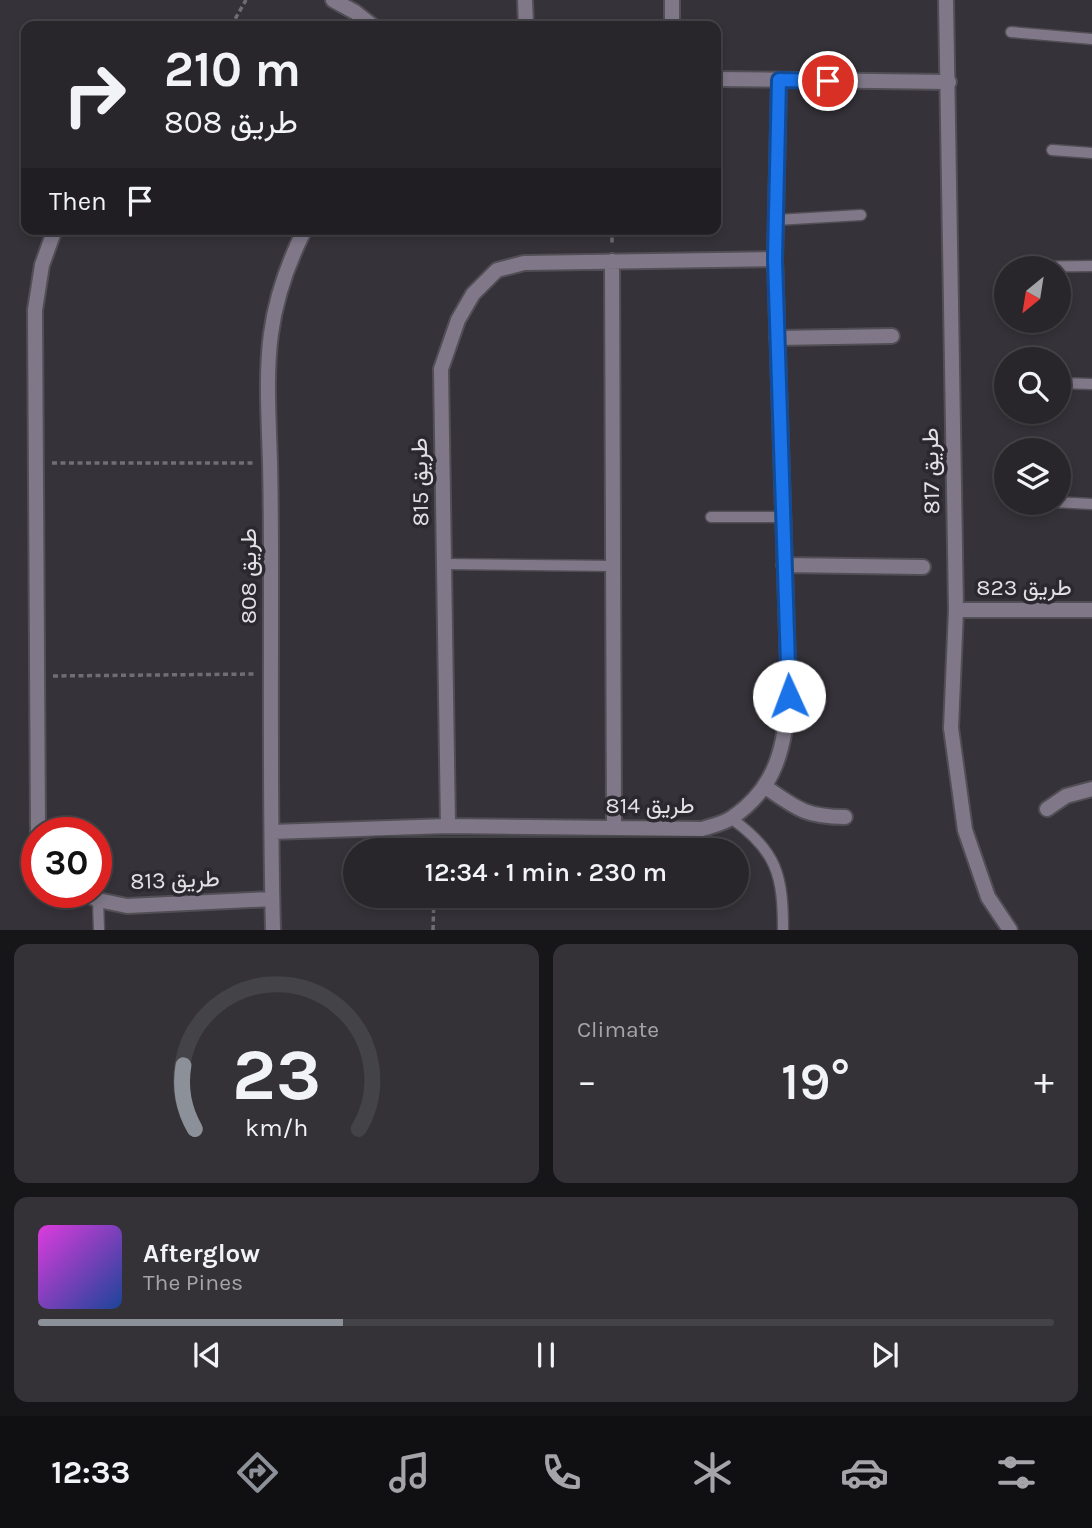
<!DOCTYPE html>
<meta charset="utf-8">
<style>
body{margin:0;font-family:Karla,Vazirmatn,sans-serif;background:#343237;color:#f1f3f6;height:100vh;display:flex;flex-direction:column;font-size:26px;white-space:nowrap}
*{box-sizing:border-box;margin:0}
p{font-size:23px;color:#a5a5a9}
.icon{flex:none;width:38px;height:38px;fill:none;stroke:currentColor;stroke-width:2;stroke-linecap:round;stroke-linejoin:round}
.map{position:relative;height:930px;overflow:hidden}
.sheet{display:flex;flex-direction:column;gap:14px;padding:14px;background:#161518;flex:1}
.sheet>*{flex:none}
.top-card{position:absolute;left:21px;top:21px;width:700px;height:214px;border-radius:14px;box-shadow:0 4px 10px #0003,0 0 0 2px #444347;background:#28262b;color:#f1f3f6;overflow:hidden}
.needle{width:46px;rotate:210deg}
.fabs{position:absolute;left:994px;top:256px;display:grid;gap:14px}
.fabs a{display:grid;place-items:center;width:77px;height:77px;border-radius:50%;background:#28262b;box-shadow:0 4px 10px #0003,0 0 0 2px #444347;font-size:35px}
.speed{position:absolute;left:21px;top:817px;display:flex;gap:14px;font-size:35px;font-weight:700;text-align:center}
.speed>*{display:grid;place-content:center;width:91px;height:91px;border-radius:50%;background:#28262b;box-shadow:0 4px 10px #0003,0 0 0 2px #444347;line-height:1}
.speed .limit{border:10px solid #d22;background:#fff;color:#111}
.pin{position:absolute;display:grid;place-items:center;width:60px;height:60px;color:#fff;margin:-30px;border:4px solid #fff;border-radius:50%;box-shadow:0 2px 7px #0007}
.me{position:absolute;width:77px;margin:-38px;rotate:358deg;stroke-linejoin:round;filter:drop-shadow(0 0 5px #0008)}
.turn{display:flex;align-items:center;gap:24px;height:147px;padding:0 28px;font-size:32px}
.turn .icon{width:91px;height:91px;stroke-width:2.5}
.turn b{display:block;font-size:49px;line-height:60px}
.then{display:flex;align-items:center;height:66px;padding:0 28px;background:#0003;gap:14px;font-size:26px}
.big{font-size:52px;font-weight:600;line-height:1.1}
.sheet .card{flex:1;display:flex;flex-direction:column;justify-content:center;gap:10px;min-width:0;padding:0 24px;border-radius:14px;background:#343237}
.sheet .dial{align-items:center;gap:0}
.dial svg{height:182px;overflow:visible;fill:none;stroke:#444347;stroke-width:7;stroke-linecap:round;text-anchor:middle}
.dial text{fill:#f1f3f6;stroke:none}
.song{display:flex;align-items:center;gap:21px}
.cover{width:84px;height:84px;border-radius:10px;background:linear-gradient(135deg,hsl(300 70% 55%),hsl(220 70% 35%))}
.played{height:7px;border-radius:4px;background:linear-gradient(90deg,#8c9099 30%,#444347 30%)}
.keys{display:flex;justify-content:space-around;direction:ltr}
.heat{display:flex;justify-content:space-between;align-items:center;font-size:38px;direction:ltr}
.sheet .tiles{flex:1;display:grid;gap:14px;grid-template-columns:1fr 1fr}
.card:last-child{grid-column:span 2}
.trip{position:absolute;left:343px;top:838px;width:406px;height:70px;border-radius:35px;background:#28262b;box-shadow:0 4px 10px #0003,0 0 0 2px #444347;font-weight:600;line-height:70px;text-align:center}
.tab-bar{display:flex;height:112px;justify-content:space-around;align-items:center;background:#100f11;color:#a5a5a9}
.tab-bar .icon{width:49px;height:49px}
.tab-bar .current{color:#8c9099}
.tab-bar b{font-size:32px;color:#f1f3f6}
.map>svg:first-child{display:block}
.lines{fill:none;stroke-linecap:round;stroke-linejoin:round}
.service-casing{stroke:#514e55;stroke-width:13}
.minor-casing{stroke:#514e55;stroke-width:18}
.tertiary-casing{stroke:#514e55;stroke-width:18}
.path{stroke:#706d74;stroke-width:3.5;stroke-dasharray:5 3.5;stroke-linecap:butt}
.service{stroke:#807888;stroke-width:10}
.minor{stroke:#807888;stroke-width:14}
.tertiary{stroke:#807888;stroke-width:14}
.route-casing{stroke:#114b97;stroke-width:18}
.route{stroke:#1a73e8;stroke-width:12}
.labels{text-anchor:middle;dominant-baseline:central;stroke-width:7;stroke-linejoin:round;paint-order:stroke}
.street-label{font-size:23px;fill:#e2e0e5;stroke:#2b282f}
</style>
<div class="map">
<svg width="1092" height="930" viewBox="0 0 1092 930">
<rect width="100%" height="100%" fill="#353239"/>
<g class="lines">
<defs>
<path id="service" d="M 1011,32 L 1092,39
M 1052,150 L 1092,153
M 776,220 L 861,215
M 1015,267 L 1092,266
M 1059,383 L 1092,384
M 1054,502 L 1092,504
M 711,517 L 783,517
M 444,564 L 614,566
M 732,819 C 777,851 783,876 783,930
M 98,900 L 99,930"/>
<path id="minor" d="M 333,0 L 355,12 L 373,26
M 525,0 L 526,26
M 672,0 L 672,26
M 716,79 L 949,82
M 612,261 L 614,827
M 777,338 L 892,336
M 784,565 L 923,567
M 956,610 L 1092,610
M 764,786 C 796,808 805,817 845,817
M 1047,809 L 1066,796 L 1092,789
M 448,826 L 441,369 L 458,320 L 473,294 L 497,270 L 524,263 L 775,259
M 272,832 L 448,826 L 702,829 C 712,826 725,823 733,817 C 778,786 784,746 789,696 L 775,259 L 779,81
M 38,833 L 35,310 L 42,265 L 55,229
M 81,892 L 98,900 L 127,906 L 272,899
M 273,930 C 270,814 271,699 271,584 C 271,543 271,502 270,462 C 267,369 261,316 305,229"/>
<path id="tertiary" d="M 946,0 L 956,610 L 951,728 L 965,830 L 988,897 L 1010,930"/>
</defs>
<use href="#service" class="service-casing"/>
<use href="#minor" class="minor-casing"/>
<use href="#tertiary" class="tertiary-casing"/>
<path class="path" d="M 231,26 L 246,0
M 612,229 L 612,245
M 52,463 L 254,463
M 53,676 L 255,674
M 433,930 L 434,896"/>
<use href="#service" class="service"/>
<use href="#minor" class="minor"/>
<use href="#tertiary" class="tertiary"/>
</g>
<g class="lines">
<defs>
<path id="route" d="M 789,696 L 775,259 L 779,80 L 828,81"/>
</defs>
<use href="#route" class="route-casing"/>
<use href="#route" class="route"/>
</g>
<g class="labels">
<g class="street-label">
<text transform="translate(931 471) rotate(-91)">طريق 817</text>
<text transform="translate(420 482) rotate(-91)">طريق 815</text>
<text transform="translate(248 576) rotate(-90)">طريق 808</text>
<text x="1024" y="587">طريق 823</text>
<text x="650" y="805">طريق 814</text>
<text transform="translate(175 880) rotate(-2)">طريق 813</text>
</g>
</g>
</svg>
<div class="fabs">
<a><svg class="needle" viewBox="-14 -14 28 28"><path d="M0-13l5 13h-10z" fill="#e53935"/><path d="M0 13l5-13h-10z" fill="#a5a5a9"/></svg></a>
<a><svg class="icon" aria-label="search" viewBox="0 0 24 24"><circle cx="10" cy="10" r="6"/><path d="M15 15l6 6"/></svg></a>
<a><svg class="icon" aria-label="layers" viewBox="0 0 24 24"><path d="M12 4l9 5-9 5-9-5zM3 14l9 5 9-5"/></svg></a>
</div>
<div class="speed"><div class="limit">30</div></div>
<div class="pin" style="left:828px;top:81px;background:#d93025"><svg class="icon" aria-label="arrive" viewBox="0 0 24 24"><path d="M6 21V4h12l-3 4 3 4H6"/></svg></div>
<svg class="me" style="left:789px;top:696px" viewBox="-20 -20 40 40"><circle r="19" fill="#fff"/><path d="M0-13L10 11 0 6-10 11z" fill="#1a73e8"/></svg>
<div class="trip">12:34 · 1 min · 230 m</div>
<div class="top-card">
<div class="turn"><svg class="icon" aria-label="right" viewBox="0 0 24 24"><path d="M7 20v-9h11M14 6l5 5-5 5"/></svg><div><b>210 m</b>طريق 808</div></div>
<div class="then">Then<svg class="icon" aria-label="arrive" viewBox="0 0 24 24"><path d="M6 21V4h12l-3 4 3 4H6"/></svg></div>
</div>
</div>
<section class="sheet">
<div class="tiles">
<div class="card dial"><svg viewBox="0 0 100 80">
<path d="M14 69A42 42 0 1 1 86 69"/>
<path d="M14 69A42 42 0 0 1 9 41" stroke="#8c9099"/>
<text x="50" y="56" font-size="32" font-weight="700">23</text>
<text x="50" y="72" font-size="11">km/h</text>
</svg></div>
<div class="card"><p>Climate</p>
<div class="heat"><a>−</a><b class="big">19°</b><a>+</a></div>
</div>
<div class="card">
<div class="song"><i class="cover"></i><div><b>Afterglow</b><p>The Pines</p></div></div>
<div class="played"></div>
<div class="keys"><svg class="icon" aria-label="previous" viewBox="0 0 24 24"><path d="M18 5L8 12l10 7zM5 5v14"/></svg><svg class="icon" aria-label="pause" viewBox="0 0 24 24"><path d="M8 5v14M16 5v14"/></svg><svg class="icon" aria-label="next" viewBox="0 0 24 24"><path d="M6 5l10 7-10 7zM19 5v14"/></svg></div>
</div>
</div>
</section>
<nav class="tab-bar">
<b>12:33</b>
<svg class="icon current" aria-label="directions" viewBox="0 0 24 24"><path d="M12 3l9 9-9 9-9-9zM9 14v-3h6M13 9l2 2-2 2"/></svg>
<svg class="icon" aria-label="music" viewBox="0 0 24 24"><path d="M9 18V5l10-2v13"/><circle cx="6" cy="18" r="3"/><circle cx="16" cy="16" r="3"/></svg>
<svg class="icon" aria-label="phone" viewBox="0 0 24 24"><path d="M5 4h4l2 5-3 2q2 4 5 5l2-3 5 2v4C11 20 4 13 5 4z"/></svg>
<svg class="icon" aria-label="climate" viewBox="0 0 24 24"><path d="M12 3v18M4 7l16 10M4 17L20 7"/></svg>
<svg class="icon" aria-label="car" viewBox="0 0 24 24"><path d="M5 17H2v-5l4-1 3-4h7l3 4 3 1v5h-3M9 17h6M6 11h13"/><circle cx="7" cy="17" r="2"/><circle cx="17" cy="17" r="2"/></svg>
<svg class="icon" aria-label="filters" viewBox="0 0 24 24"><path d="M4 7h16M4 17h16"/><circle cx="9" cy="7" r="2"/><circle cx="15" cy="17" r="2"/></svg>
</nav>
